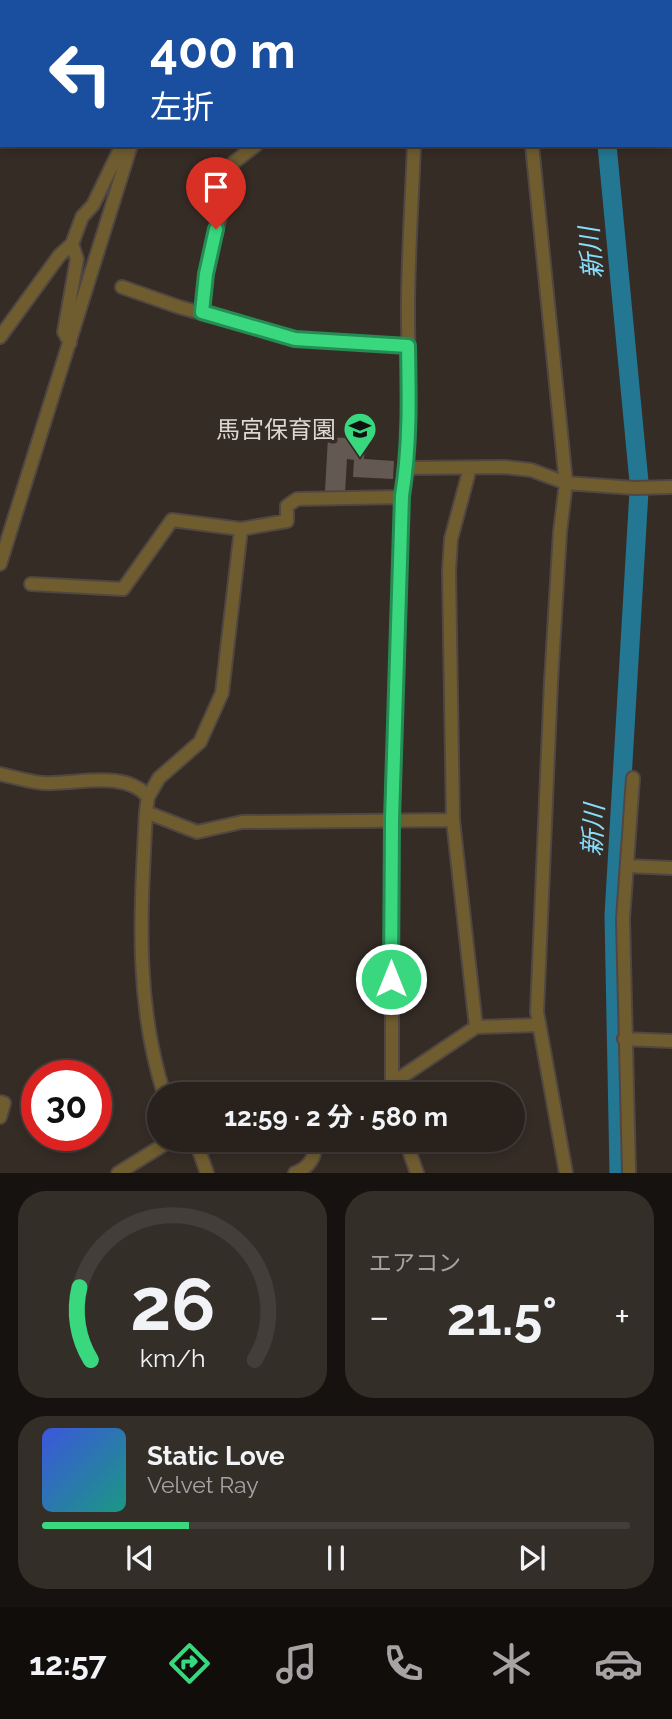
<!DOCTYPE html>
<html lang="ja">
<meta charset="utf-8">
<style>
body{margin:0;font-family:Raleway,"Noto Sans JP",sans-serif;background:#342e29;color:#f1f3f6;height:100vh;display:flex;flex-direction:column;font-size:26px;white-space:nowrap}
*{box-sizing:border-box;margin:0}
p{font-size:23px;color:#a5a3a3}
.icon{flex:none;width:38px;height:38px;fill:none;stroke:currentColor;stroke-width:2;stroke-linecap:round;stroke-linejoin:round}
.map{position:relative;height:1173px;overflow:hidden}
.details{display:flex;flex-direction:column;gap:18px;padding:18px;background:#16120f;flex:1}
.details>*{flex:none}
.guide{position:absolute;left:0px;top:0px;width:672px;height:147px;box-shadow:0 4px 10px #0003,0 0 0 2px #443e3b;background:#1a4fa0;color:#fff;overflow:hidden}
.speed{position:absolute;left:21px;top:1060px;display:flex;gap:14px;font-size:35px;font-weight:700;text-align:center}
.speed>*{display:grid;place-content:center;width:91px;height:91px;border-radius:50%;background:#28211c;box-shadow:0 4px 10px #0003,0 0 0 2px #443e3b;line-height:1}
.speed .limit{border:10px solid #d22;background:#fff;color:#111}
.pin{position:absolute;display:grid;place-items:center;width:60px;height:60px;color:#fff;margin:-72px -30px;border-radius:50% 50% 50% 0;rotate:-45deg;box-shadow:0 0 7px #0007}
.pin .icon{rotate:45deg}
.me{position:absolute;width:77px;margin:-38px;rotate:0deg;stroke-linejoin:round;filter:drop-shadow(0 0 5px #0008)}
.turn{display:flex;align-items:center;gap:24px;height:147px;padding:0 35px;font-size:32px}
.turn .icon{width:91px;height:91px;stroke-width:2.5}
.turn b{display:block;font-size:49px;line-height:60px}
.big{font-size:52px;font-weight:700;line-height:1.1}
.details .tile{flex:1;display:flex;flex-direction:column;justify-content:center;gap:10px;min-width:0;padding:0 24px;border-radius:28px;background:#342e29}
.details .dial{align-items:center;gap:0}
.dial svg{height:182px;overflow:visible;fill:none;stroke:#443e3b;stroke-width:7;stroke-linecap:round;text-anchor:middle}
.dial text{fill:#f1f3f6;stroke:none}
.song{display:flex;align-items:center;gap:21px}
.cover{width:84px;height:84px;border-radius:10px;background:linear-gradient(135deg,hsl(230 70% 55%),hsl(170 70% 35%))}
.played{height:7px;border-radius:4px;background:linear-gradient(90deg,#39d87f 25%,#443e3b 25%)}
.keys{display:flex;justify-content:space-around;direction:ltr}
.heat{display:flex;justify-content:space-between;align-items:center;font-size:38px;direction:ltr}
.details .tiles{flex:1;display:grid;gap:18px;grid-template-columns:1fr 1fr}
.tile:last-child{grid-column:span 2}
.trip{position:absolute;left:147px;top:1082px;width:378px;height:70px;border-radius:35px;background:#28211c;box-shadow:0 4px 10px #0003,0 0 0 2px #443e3b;font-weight:700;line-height:70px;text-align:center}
.tabs{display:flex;height:112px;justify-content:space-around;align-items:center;background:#100d0b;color:#a5a3a3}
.tabs .icon{width:49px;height:49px}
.tabs .current{color:#39d87f}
.tabs b{font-size:32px;color:#f1f3f6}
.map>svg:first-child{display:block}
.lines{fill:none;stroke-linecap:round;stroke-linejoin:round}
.stream{stroke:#237793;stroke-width:3.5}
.canal{stroke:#237793;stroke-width:10}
.river{stroke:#237793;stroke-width:19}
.building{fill:#645952}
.street-casing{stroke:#514742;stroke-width:16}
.street{stroke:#6f5d30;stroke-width:12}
.route-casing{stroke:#258c53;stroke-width:18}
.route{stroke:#39d87f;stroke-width:12}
.labels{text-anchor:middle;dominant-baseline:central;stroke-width:7;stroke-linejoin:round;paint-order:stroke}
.poi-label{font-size:24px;fill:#ddd7d3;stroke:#362c26;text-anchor:end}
.water-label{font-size:26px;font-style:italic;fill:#87ddfe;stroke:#362c26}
</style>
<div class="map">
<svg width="672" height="1173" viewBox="0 0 672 1173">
<rect width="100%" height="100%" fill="#362c26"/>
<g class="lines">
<path class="stream" d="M 592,0 L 593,2"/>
<path class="canal" d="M 670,56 L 672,56"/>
<path class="river" d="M 607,145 L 639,482
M 619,1173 L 614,915 L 639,491"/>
</g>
<path class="building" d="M 328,437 L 365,439 L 364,459 L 394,461 L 393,479 L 353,477 L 354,460 L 347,459 L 345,493 L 325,491 Z"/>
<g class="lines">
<defs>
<path id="street" d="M 518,0 L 518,2
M 109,2 L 110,0
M 173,2 L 173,0
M 193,2 L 193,0
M 424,2 L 424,0
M 532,145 L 566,483 L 560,532 L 551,682 L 537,1012 L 566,1173
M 122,287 L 179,307 L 295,339 L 408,346
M 202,312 L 206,274 L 233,163 L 256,145
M 0,337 L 59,256 L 72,244 L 82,217 L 93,205 L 122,145
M 70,343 L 64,332 L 77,259 L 72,244
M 407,468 L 505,467 L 531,470 L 566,483 L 634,488 L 672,487
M 470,468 L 451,539 L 449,571 L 453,820 L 476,1027
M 0,564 L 131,145
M 31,584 L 123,589 L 172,520 L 241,529
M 0,774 C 14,777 29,782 43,783 C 75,785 126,769 148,797
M 146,812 L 148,797 L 159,778 L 200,742 L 222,693 L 241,529 L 287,521 L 287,506 L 297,499 L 402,497
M 627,866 L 672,868
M 624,1039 L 672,1041
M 391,1084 L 476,1027 L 537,1025
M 164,1094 C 134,999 141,910 146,812 L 197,832 L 242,822 L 453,820
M 392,1094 L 392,820 L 402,497 C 412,435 408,373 408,310 C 408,255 412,200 414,145
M 0,1102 L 4,1103 L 0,1117
M 195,1139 L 207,1173
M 405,1139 L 417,1173
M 118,1173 L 173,1139
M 295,1173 C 309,1168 319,1154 313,1139
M 629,1173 L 623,919 L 633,778"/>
</defs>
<use href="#street" class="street-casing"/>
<use href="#street" class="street"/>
</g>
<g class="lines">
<defs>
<path id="route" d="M 216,229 L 206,274 L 202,312 L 295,339 L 408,346 C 409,397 410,447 402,496 L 392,820 L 391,979"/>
</defs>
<use href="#route" class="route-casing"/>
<use href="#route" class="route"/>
</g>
<defs>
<symbol id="school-pin" viewBox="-11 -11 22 30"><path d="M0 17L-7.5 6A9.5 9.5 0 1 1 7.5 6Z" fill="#39d87f" stroke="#362c26"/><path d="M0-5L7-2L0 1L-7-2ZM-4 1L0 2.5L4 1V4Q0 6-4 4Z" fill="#111"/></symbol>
</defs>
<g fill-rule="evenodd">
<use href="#school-pin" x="341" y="410" width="38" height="52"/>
</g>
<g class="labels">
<g class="poi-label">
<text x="336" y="429">馬宮保育園</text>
</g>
<g class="water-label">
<text transform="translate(591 253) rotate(-95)">新川</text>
<text transform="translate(593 830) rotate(-87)">新川</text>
</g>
</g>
</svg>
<div class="speed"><div class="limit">30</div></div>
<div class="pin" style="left:216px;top:229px;background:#d93025"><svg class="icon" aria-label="arrive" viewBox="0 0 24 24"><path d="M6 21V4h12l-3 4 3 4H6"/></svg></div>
<svg class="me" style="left:391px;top:979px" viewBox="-20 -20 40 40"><circle r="17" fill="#39d87f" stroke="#fff" stroke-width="3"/><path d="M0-11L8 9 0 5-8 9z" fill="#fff"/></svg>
<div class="trip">12:59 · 2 分 · 580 m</div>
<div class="guide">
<div class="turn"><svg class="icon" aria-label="left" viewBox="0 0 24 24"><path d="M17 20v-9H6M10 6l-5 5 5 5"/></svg><div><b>400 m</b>左折</div></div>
</div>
</div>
<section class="details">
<div class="tiles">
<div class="tile dial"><svg viewBox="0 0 100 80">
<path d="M14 69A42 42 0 1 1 86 69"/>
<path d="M14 69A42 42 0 0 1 9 37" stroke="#39d87f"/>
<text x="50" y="56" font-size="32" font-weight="700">26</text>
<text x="50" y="72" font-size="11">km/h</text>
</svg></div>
<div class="tile"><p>エアコン</p>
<div class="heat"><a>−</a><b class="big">21.5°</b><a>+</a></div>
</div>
<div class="tile">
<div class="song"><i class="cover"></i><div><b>Static Love</b><p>Velvet Ray</p></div></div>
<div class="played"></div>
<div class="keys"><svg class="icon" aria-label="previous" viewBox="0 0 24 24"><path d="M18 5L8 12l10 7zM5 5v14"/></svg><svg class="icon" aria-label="pause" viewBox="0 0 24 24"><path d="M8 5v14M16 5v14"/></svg><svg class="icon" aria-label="next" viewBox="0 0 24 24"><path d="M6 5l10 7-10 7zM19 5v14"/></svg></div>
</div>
</div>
</section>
<nav class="tabs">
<b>12:57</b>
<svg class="icon current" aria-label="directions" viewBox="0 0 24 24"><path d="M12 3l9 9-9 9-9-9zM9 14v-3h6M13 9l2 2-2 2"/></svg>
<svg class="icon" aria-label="music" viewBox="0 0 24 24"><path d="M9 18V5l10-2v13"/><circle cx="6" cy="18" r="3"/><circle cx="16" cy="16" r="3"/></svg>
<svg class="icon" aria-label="phone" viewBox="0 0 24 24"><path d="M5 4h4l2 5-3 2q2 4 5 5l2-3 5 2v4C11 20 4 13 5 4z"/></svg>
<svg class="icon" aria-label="climate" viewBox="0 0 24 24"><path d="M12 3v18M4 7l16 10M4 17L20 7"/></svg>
<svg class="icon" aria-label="car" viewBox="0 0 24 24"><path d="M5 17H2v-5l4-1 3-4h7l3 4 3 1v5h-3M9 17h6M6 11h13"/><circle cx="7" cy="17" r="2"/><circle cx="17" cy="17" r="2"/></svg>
</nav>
